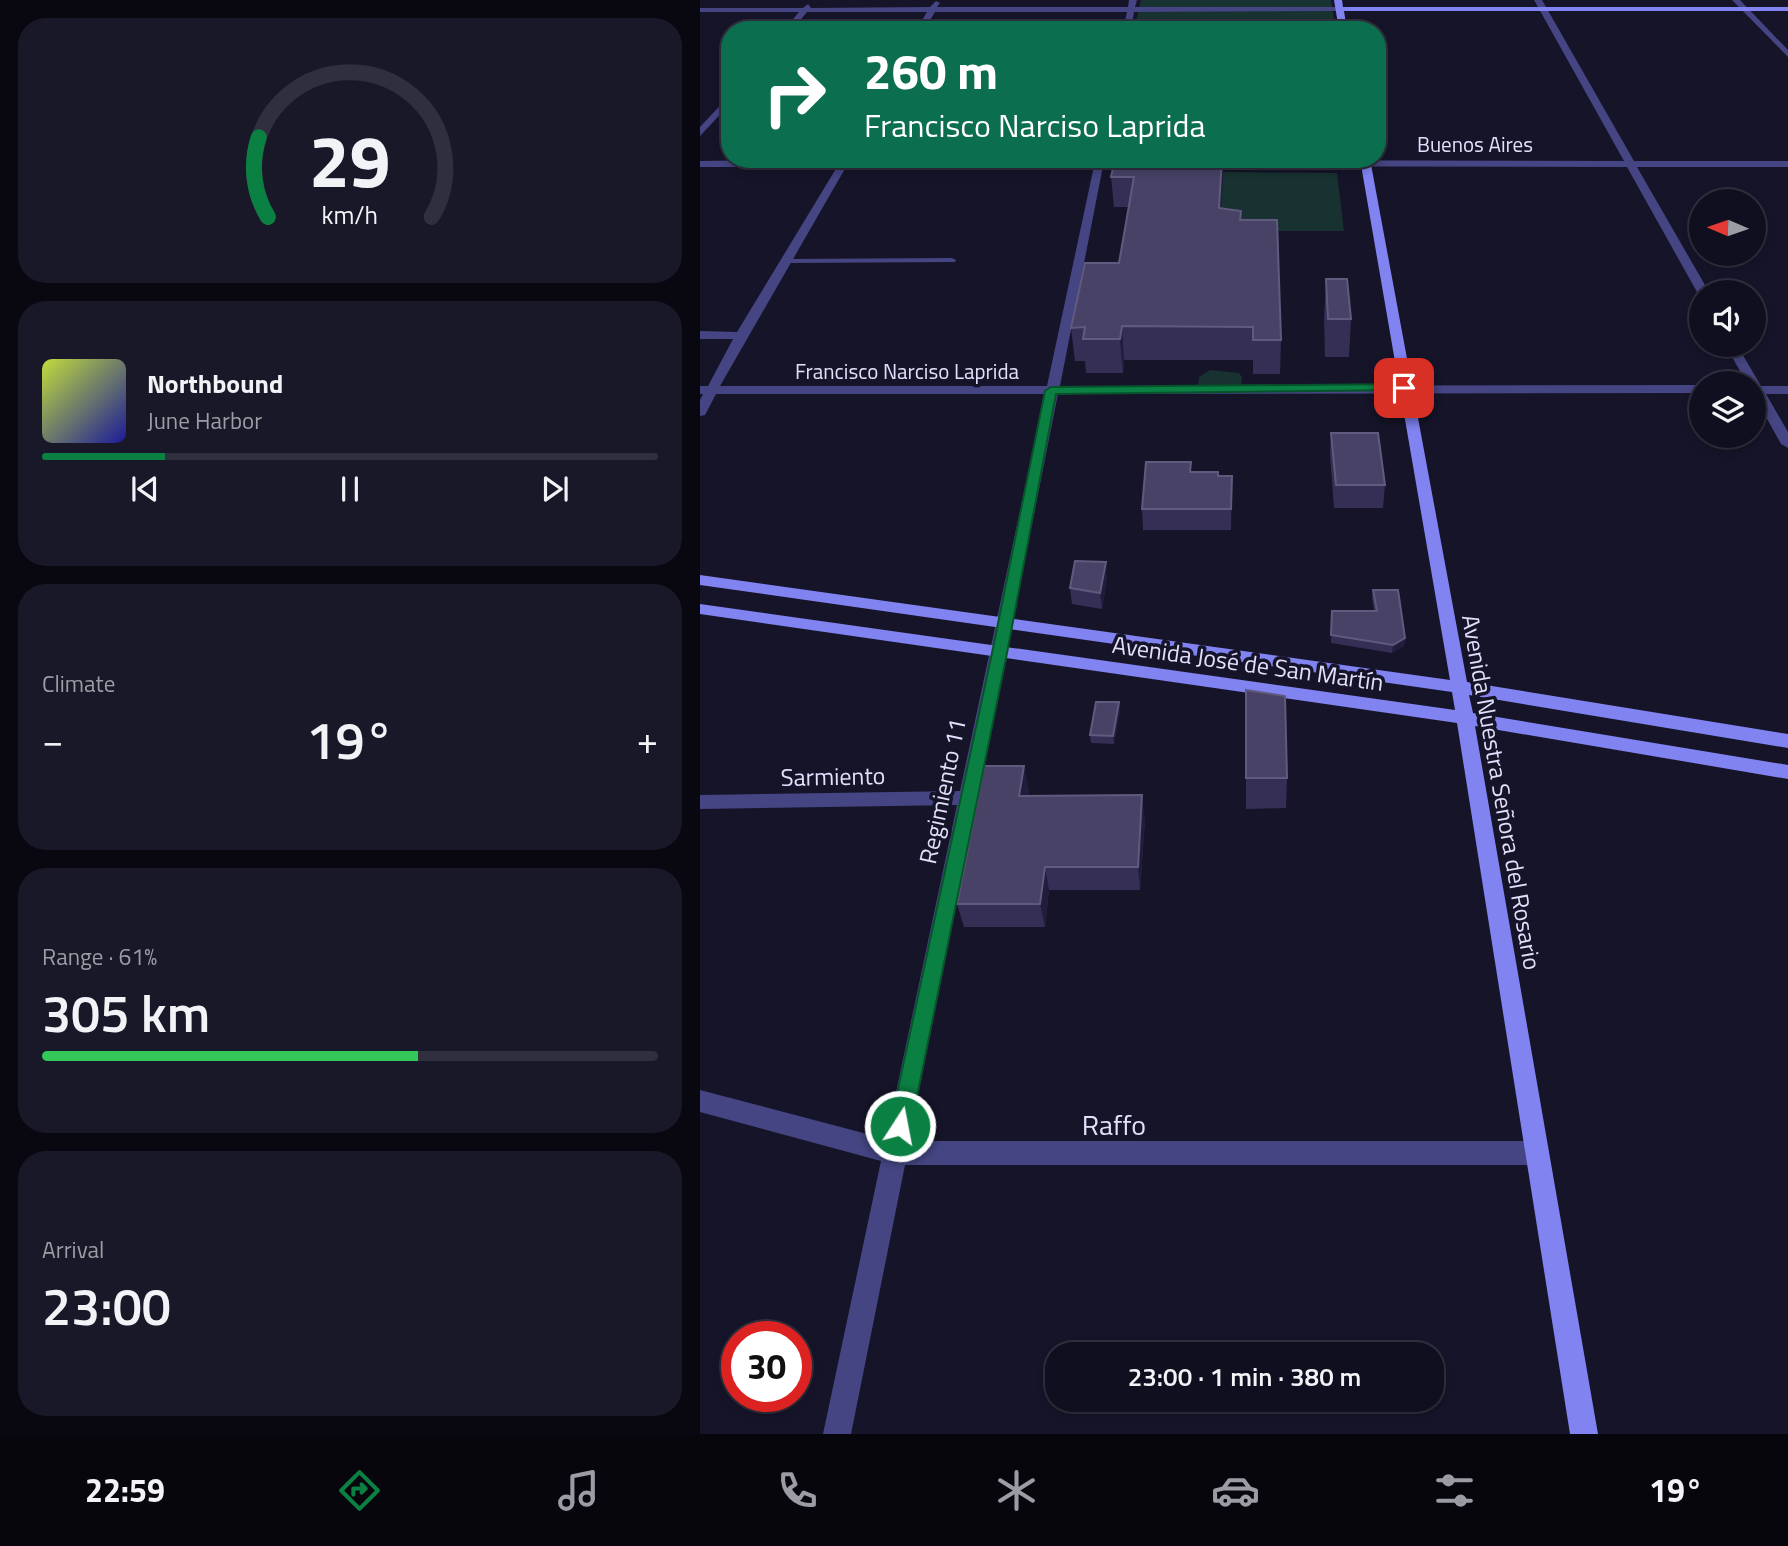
<!DOCTYPE html>
<meta charset="utf-8">
<style>
body{margin:0;font-family:"Titillium Web",sans-serif;background:#191828;color:#f1f3f6;height:100vh;display:flex;flex-direction:column;font-size:26px;white-space:nowrap}
*{box-sizing:border-box;margin:0}
p{font-size:23px;color:#9c9ca4}
.icon{flex:none;width:38px;height:38px;fill:none;stroke:currentColor;stroke-width:2;stroke-linecap:round;stroke-linejoin:round}
.map{position:relative;flex:1;overflow:hidden}
.panel{display:flex;flex-direction:column;gap:18px;padding:18px;background:#090811;width:700px}
.panel>*{flex:none}
.top-card{position:absolute;left:21px;top:21px;width:665px;height:147px;border-radius:28px;box-shadow:0 4px 10px #0003,0 0 0 2px #302f3d;background:#0b6e4f;color:#fff;overflow:hidden}
.needle{width:46px;rotate:272deg}
.buttons{position:absolute;left:989px;top:189px;display:grid;gap:14px}
.buttons a{display:grid;place-items:center;width:77px;height:77px;border-radius:50%;background:#100f1f;box-shadow:0 4px 10px #0003,0 0 0 2px #302f3d;font-size:35px}
.speed{position:absolute;left:21px;top:1321px;display:flex;gap:14px;font-size:35px;font-weight:700;text-align:center}
.speed>*{display:grid;place-content:center;width:91px;height:91px;border-radius:50%;background:#100f1f;box-shadow:0 4px 10px #0003,0 0 0 2px #302f3d;line-height:1}
.speed .limit{border:10px solid #d22;background:#fff;color:#111}
.pin{position:absolute;display:grid;place-items:center;width:60px;height:60px;color:#fff;margin:-30px;border-radius:14px;box-shadow:0 4px 10px #0006}
.me{position:absolute;width:77px;margin:-38px;rotate:11deg;stroke-linejoin:round;filter:drop-shadow(0 0 5px #0008)}
.turn{display:flex;align-items:center;gap:24px;height:147px;padding:0 28px;font-size:32px}
.turn .icon{width:91px;height:91px;stroke-width:2.5}
.turn b{display:block;font-size:49px;line-height:60px}
.big{font-size:52px;font-weight:600;line-height:1.1}
.panel .card{flex:1;display:flex;flex-direction:column;justify-content:center;gap:10px;min-width:0;padding:0 24px;border-radius:28px;background:#191828}
.panel .dial{align-items:center;gap:0}
.dial svg{height:182px;overflow:visible;fill:none;stroke:#302f3d;stroke-width:7;stroke-linecap:round;text-anchor:middle}
.dial text{fill:#f1f3f6;stroke:none}
.song{display:flex;align-items:center;gap:21px}
.cover{width:84px;height:84px;border-radius:10px;background:linear-gradient(135deg,hsl(70 70% 55%),hsl(240 70% 35%))}
.played{height:7px;border-radius:4px;background:linear-gradient(90deg,#0b8043 20%,#302f3d 20%)}
.keys{display:flex;justify-content:space-around;direction:ltr}
.heat{display:flex;justify-content:space-between;align-items:center;font-size:38px;direction:ltr}
.charge{height:10px;border-radius:5px;background:linear-gradient(90deg,#34c759 61%,#302f3d 0)}
.trip{position:absolute;left:345px;top:1342px;width:399px;height:70px;border-radius:28px;background:#100f1f;box-shadow:0 4px 10px #0003,0 0 0 2px #302f3d;font-weight:600;line-height:70px;text-align:center}
.tab-bar{display:flex;height:112px;justify-content:space-around;align-items:center;background:#06060c;color:#9c9ca4}
.tab-bar .icon{width:49px;height:49px}
.tab-bar .current{color:#0b8043}
.tab-bar b{font-size:32px;color:#f1f3f6}
main{display:flex;flex:1;min-height:0}
.map>svg:first-child{display:block}
.green{fill:#173230}
.lines{fill:none;stroke-linecap:round;stroke-linejoin:round}
.lane{fill:#444582;fill-rule:evenodd}
.street{fill:#444582;fill-rule:evenodd}
.secondary{fill:#8183f1;fill-rule:evenodd}
.wall{fill:#352f55}
.shaded-wall{fill:#211c3c}
.building{fill:#474266;stroke:#605b7e;stroke-width:2}
.route{fill:#0b8043;stroke:#07532c;stroke-width:2}
.labels{text-anchor:middle;dominant-baseline:central;stroke-width:7;stroke-linejoin:round;paint-order:stroke}
.far-street-label{font-size:21px;fill:#e1dffb;stroke:#161429}
.street-label{font-size:24px;fill:#e1dffb;stroke:#161429}
.near-street-label{font-size:28px;fill:#e1dffb;stroke:#161429}
</style>
<main>
<section class="panel">
<div class="card dial"><svg viewBox="0 0 100 80">
<path d="M14 69A42 42 0 1 1 86 69"/>
<path d="M14 69A42 42 0 0 1 10 34" stroke="#0b8043"/>
<text x="50" y="56" font-size="32" font-weight="700">29</text>
<text x="50" y="72" font-size="11">km/h</text>
</svg></div>
<div class="card">
<div class="song"><i class="cover"></i><div><b>Northbound</b><p>June Harbor</p></div></div>
<div class="played"></div>
<div class="keys"><svg class="icon" aria-label="previous" viewBox="0 0 24 24"><path d="M18 5L8 12l10 7zM5 5v14"/></svg><svg class="icon" aria-label="pause" viewBox="0 0 24 24"><path d="M8 5v14M16 5v14"/></svg><svg class="icon" aria-label="next" viewBox="0 0 24 24"><path d="M6 5l10 7-10 7zM19 5v14"/></svg></div>
</div>
<div class="card"><p>Climate</p>
<div class="heat"><a>−</a><b class="big">19°</b><a>+</a></div>
</div>
<div class="card"><p>Range · 61%</p><b class="big">305 km</b><div class="charge"></div></div>
<div class="card"><p>Arrival</p><b class="big">23:00</b></div>
</section>
<div class="map">
<svg width="1088" height="1434" viewBox="0 0 1088 1434">
<rect width="100%" height="100%" fill="#161429"/>
<path class="green" d="M 441,0 L 631,0 L 636,30 L 434,30 Z
M 523,172 L 637,173 L 644,231 L 520,231 Z
M 510,370 L 539,373 L 542,377 L 541,386 L 498,386 L 499,377 Z"/>
<g class="lines">
<path class="lane" d="M 252,258 L 256,260 L 255,262 L 87,263 L 83,261 L 87,259 Z"/>
<path class="street" d="M 429,0 L 437,0 L 435,7 L 640,7 L 644,9 L 640,11 L 434,12 L 431,30 L 423,30 L 427,12 L 235,12 L 224,30 L 216,30 L 227,12 L 107,12 L 92,30 L 84,30 L 99,12 L 0,12 L 0,8 L 103,8 L 108,4 L 111,8 L 230,7 L 236,1 L 240,3 L 237,7 L 428,7 Z
M 834,0 L 842,0 L 934,161 L 1088,161 L 1088,167 L 937,167 L 1009,292 L 1001,292 L 1001,295 L 997,292 L 927,167 L 500,166 L 495,163 L 500,160 L 924,161 Z
M 1032,0 L 1040,0 L 1088,50 L 1088,57 Z
M 30,95 L 30,104 L 0,136 L 0,127 Z
M 141,159 L 440,161 L 440,165 L 437,166 L 403,166 L 360,386 L 1001,385 L 1001,393 L 358,394 L 209,1141 L 835,1141 L 843,1145 L 847,1153 L 843,1161 L 835,1165 L 205,1165 L 151,1434 L 123,1434 L 181,1161 L 0,1112 L 0,1090 L 186,1139 L 257,805 L 0,809 L 0,795 L 260,791 L 345,394 L 16,394 L 5,415 L 0,416 L 0,400 L 3,394 L 0,394 L 0,386 L 8,386 L 33,339 L 0,339 L 0,331 L 37,332 L 137,167 L 0,167 L 0,161 ZM 394,166 L 347,386 L 20,386 L 146,167 Z
M 1025,345 L 1037,345 L 1061,386 L 1088,386 L 1088,394 L 1066,394 L 1088,432 L 1088,448 L 1081,444 L 1054,395 L 1054,383 L 1047,383 Z"/>
<path class="secondary" d="M 634,0 L 642,0 L 643,7 L 1088,7 L 1088,11 L 644,11 L 647,30 L 639,30 Z
M 660,159 L 670,159 L 767,682 L 1088,734 L 1088,748 L 769,695 L 773,713 L 1088,765 L 1088,779 L 775,726 L 898,1434 L 870,1434 L 757,723 L 0,614 L 0,604 L 755,710 L 752,692 L 0,585 L 0,575 L 750,680 Z"/>
</g>
<path class="wall" d="M 415,159 L 523,159 L 521,209 L 541,211 L 542,220 L 581,340 L 580,374 L 553,374 L 553,360 L 424,360 L 423,373 L 386,373 L 385,361 L 375,361 L 371,328 L 419,263 L 429,207 L 414,207 L 411,177 Z
M 626,279 L 651,319 L 649,357 L 625,357 L 624,317 Z
M 631,433 L 685,485 L 683,508 L 634,508 L 630,455 Z
M 491,472 L 518,476 L 532,476 L 531,530 L 443,530 L 442,509 Z
M 407,578 L 402,609 L 372,604 L 370,588 Z
M 673,590 L 705,638 L 704,646 L 692,653 L 631,643 L 632,611 L 674,611 L 672,598 Z
M 546,690 L 587,778 L 586,808 L 546,809 Z
M 420,710 L 414,744 L 391,743 L 390,735 Z
M 329,789 L 328,796 L 445,819 L 440,890 L 349,890 L 345,927 L 264,927 L 257,904 Z"/>
<path class="shaded-wall" d="M 522,159 L 523,159 L 523,172 L 519,240 L 519,208 Z
M 422,326 L 424,360 L 423,373 L 420,339 Z
M 406,562 L 407,578 L 402,609 L 400,593 Z
M 705,638 L 704,646 L 692,653 L 693,645 Z
M 419,702 L 420,710 L 414,744 L 413,736 Z
M 324,766 L 329,789 L 324,819 L 319,796 Z
M 442,795 L 445,819 L 440,890 L 438,867 Z
M 345,867 L 349,890 L 345,927 L 340,904 Z"/>
<path class="building" d="M 415,159 L 522,159 L 519,208 L 541,211 L 540,220 L 577,220 L 581,340 L 553,340 L 553,327 L 422,326 L 420,339 L 383,339 L 385,327 L 371,328 L 385,263 L 419,263 L 434,177 L 411,177 Z
M 626,279 L 647,279 L 651,319 L 628,319 Z
M 631,433 L 678,433 L 685,485 L 636,485 Z
M 446,462 L 491,462 L 490,472 L 518,472 L 518,476 L 532,476 L 531,509 L 442,509 Z
M 375,561 L 406,562 L 400,593 L 370,588 Z
M 673,590 L 698,590 L 705,638 L 693,645 L 631,635 L 632,611 L 677,611 Z
M 546,690 L 585,696 L 587,778 L 546,778 Z
M 396,702 L 419,702 L 413,736 L 390,735 Z
M 284,766 L 324,766 L 319,796 L 442,795 L 438,867 L 345,867 L 340,904 L 257,904 Z"/>
<path class="route" d="M 704,384 L 710,388 L 708,390 L 356,394 L 307,653 L 211,1126 L 208,1133 L 200,1136 L 193,1133 L 190,1126 L 292,653 L 345,391 L 351,387 Z"/>
<g class="labels">
<g class="far-street-label">
<text x="775" y="144">Buenos Aires</text>
<text x="207" y="371">Francisco Narciso Laprida</text>
</g>
<g class="street-label">
<text transform="translate(548 663) rotate(8)">Avenida José de San Martín</text>
<text transform="translate(133 776) rotate(-1)">Sarmiento</text>
<text transform="translate(242 791) rotate(-78)">Regimiento 11</text>
<text transform="translate(802 792) rotate(80)">Avenida Nuestra Señora del Rosario</text>
</g>
<g class="near-street-label">
<text x="414" y="1124">Raffo</text>
</g>
</g>
</svg>
<div class="buttons">
<a><svg class="needle" viewBox="-14 -14 28 28"><path d="M0-13l5 13h-10z" fill="#e53935"/><path d="M0 13l5-13h-10z" fill="#9c9ca4"/></svg></a>
<a><svg class="icon" aria-label="sound" viewBox="0 0 24 24"><path d="M4 9h4l5-4v14l-5-4H4zM17 9q2 3 0 6"/></svg></a>
<a><svg class="icon" aria-label="layers" viewBox="0 0 24 24"><path d="M12 4l9 5-9 5-9-5zM3 14l9 5 9-5"/></svg></a>
</div>
<div class="speed"><div class="limit">30</div></div>
<div class="pin" style="left:704px;top:388px;background:#d93025"><svg class="icon" aria-label="arrive" viewBox="0 0 24 24"><path d="M6 21V4h12l-3 4 3 4H6"/></svg></div>
<svg class="me" style="left:200px;top:1126px" viewBox="-20 -20 40 40"><circle r="17" fill="#0b8043" stroke="#fff" stroke-width="3"/><path d="M0-11L8 9 0 5-8 9z" fill="#fff"/></svg>
<div class="trip">23:00 · 1 min · 380 m</div>
<div class="top-card">
<div class="turn"><svg class="icon" aria-label="right" viewBox="0 0 24 24"><path d="M7 20v-9h11M14 6l5 5-5 5"/></svg><div><b>260 m</b>Francisco Narciso Laprida</div></div>
</div>
</div>
</main>
<nav class="tab-bar">
<b>22:59</b>
<svg class="icon current" aria-label="directions" viewBox="0 0 24 24"><path d="M12 3l9 9-9 9-9-9zM9 14v-3h6M13 9l2 2-2 2"/></svg>
<svg class="icon" aria-label="music" viewBox="0 0 24 24"><path d="M9 18V5l10-2v13"/><circle cx="6" cy="18" r="3"/><circle cx="16" cy="16" r="3"/></svg>
<svg class="icon" aria-label="phone" viewBox="0 0 24 24"><path d="M5 4h4l2 5-3 2q2 4 5 5l2-3 5 2v4C11 20 4 13 5 4z"/></svg>
<svg class="icon" aria-label="climate" viewBox="0 0 24 24"><path d="M12 3v18M4 7l16 10M4 17L20 7"/></svg>
<svg class="icon" aria-label="car" viewBox="0 0 24 24"><path d="M5 17H2v-5l4-1 3-4h7l3 4 3 1v5h-3M9 17h6M6 11h13"/><circle cx="7" cy="17" r="2"/><circle cx="17" cy="17" r="2"/></svg>
<svg class="icon" aria-label="filters" viewBox="0 0 24 24"><path d="M4 7h16M4 17h16"/><circle cx="9" cy="7" r="2"/><circle cx="15" cy="17" r="2"/></svg>
<b>19°</b>
</nav>
